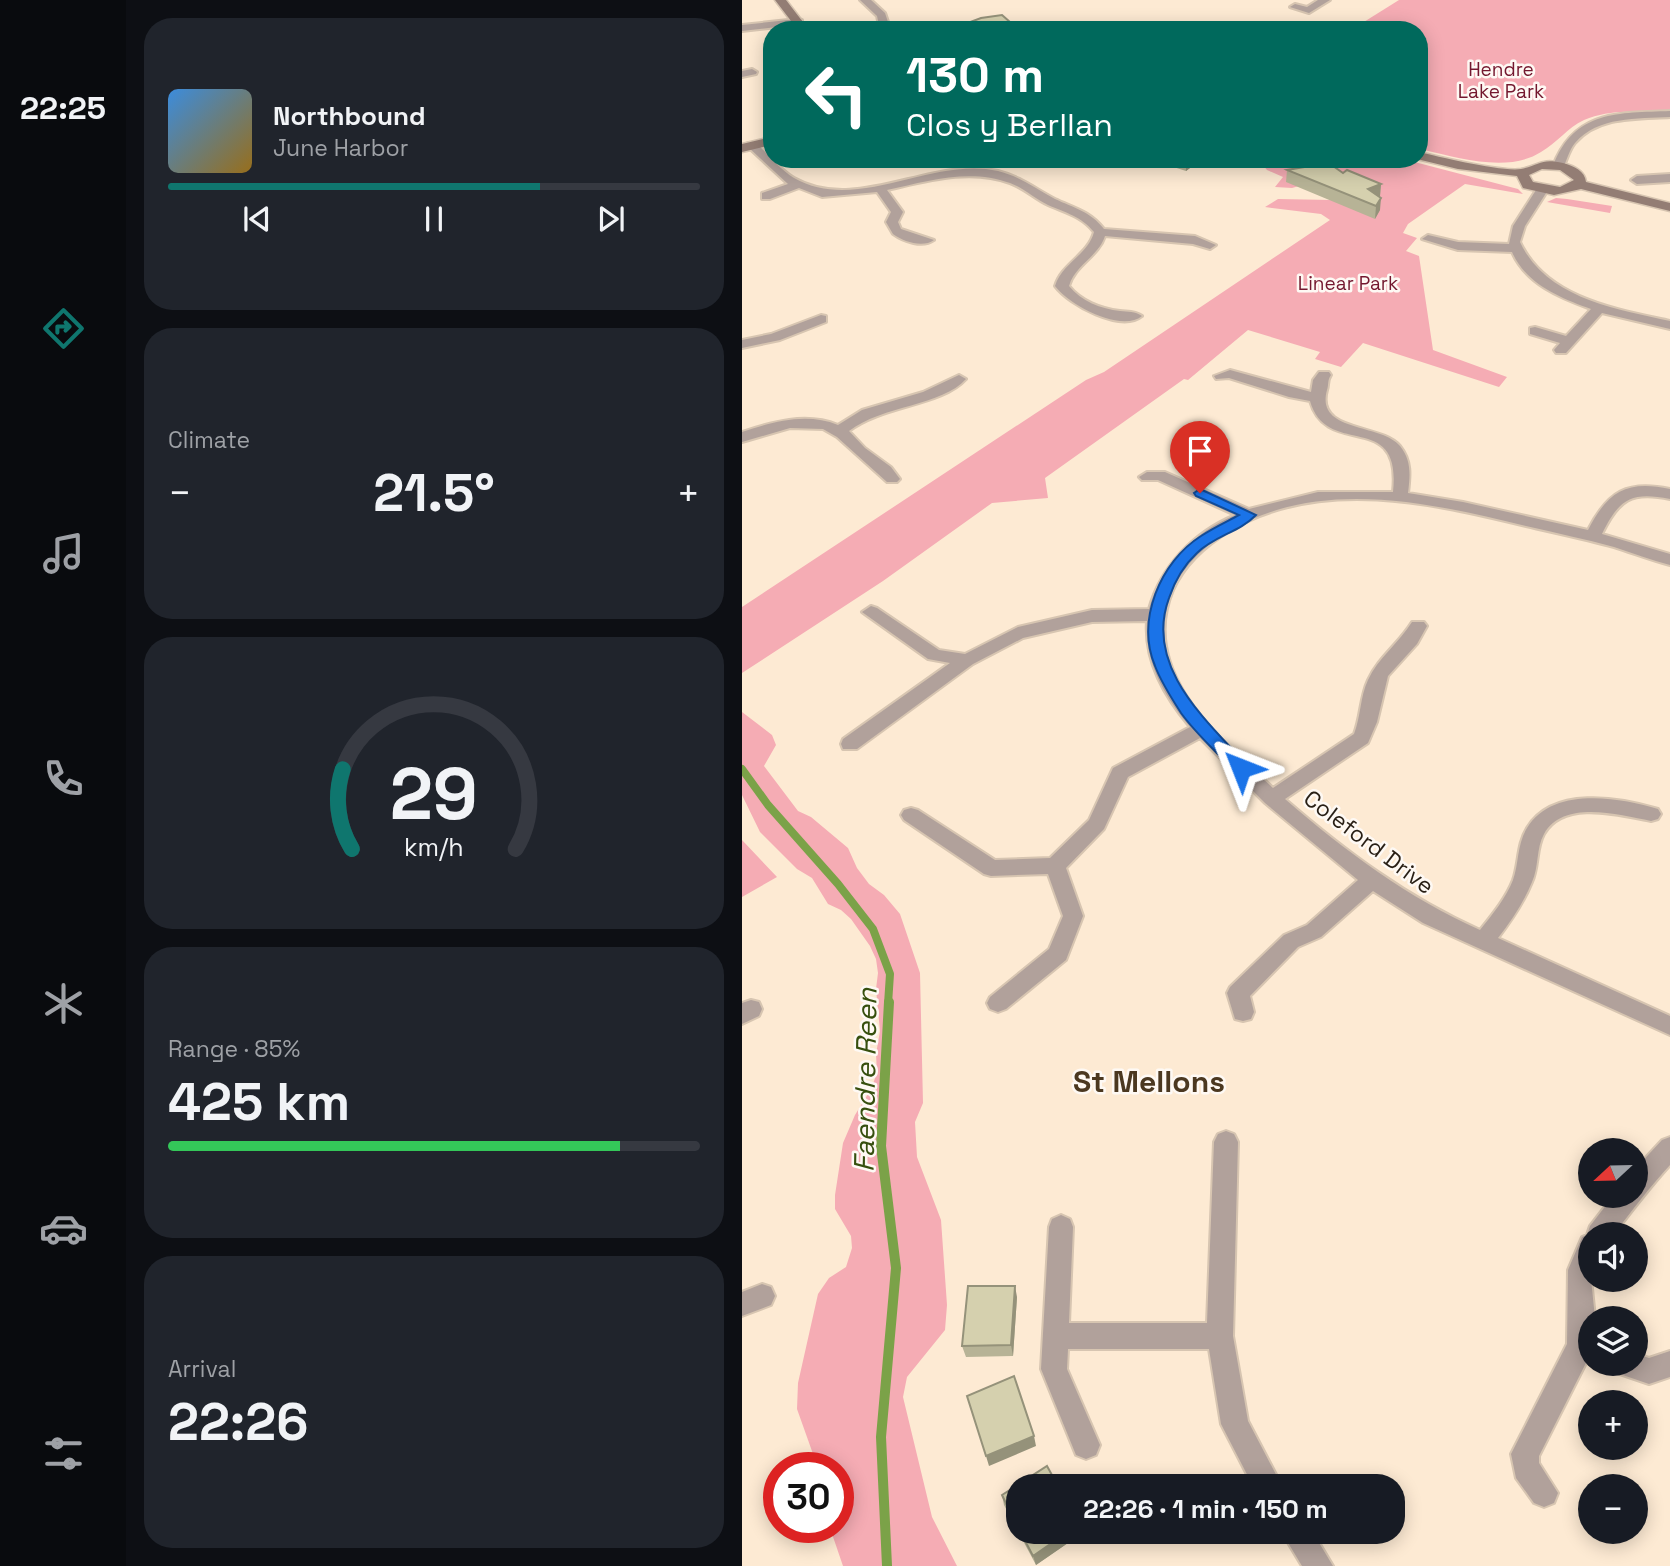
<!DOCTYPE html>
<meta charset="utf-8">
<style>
body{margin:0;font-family:"Space Grotesk",sans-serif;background:#20242c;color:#f1f3f6;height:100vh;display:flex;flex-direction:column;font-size:26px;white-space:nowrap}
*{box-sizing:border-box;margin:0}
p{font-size:23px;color:#9ea1a6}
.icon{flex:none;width:38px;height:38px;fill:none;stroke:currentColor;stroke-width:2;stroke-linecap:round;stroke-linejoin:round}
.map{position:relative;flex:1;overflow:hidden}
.drawer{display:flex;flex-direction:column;gap:18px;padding:18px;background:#0d0f14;width:616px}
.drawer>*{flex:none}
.top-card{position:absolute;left:21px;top:21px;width:665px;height:147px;border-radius:28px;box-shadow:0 4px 18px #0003;background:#00695c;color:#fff;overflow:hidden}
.needle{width:46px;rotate:248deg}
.tools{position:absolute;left:836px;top:1138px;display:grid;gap:14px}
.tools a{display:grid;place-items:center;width:70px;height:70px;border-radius:50%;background:#171b24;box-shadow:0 4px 18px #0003;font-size:35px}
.speed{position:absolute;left:21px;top:1452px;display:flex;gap:14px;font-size:35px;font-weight:700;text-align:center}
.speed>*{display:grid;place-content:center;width:91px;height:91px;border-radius:50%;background:#171b24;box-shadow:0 4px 18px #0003;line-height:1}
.speed .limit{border:10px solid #d22;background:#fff;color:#111}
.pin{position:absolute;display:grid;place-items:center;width:60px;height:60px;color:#fff;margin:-72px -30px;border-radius:50% 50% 50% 0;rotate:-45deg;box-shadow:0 0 7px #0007}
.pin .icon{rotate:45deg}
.me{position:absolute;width:77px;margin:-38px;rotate:315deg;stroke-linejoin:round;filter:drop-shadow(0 0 5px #0008)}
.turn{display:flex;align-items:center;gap:24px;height:147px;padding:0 28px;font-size:32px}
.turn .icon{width:91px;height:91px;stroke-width:2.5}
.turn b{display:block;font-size:49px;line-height:60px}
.big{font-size:52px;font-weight:700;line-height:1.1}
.drawer .widget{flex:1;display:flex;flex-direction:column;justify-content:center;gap:10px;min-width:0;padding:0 24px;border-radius:28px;background:#20242c}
.drawer .dial{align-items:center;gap:0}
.dial svg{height:182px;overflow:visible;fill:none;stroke:#363941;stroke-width:7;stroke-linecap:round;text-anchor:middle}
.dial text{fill:#f1f3f6;stroke:none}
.song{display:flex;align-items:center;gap:21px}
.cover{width:84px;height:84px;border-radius:10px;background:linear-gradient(135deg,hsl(210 70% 55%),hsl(40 70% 35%))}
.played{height:7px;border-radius:4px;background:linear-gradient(90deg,#0f766e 70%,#363941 70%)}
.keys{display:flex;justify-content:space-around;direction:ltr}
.heat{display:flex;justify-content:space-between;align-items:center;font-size:38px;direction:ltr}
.charge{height:10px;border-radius:5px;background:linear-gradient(90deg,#34c759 85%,#363941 0)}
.trip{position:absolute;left:264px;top:1474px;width:399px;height:70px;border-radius:28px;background:#171b24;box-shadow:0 4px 18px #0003;font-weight:700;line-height:70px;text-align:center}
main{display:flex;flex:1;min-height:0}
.dock{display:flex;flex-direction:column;width:126px;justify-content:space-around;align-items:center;background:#090b0e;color:#9ea1a6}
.dock .icon{width:49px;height:49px}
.dock .active{color:#0f766e}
.dock b{font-size:32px;color:#f1f3f6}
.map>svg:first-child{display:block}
.green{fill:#f5acb4}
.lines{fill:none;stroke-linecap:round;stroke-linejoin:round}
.stream-far1{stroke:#7ba248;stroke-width:8}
.stream{stroke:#7ba248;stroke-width:10}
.street-casing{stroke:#d7c5b1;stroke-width:4}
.secondary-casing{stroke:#d7c5b1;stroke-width:3}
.street{fill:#b1a19b;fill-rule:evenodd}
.secondary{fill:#937d74;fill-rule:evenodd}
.wall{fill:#b7b396}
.shaded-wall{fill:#95927a}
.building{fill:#d5d0ae;stroke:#95927a;stroke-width:2}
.route{fill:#1a73e8;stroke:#114b97;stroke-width:2}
.labels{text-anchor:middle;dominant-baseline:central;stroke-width:5;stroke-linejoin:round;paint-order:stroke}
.far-park-label{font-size:19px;fill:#74182f;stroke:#fef9f4}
.street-label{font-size:23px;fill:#281f15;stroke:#fef9f4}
.near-water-label{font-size:28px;font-style:italic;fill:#364f0e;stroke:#fef9f4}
.district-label{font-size:30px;font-weight:bold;fill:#4b3820;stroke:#fef9f4}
</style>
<main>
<nav class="dock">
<b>22:25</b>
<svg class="icon active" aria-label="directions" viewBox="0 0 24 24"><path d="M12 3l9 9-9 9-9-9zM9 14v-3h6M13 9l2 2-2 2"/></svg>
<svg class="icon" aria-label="music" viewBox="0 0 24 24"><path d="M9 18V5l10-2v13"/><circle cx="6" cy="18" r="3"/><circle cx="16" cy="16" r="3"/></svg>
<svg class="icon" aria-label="phone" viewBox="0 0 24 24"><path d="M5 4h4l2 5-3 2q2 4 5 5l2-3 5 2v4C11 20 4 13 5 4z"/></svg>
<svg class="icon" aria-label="climate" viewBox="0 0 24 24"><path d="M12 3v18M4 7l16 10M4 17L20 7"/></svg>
<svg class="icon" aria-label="car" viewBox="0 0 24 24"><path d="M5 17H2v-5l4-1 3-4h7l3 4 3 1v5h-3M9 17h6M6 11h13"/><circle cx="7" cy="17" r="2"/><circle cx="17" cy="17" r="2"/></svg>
<svg class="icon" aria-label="filters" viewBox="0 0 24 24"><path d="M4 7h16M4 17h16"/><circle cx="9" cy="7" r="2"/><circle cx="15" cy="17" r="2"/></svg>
</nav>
<section class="drawer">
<div class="widget">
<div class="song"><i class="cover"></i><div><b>Northbound</b><p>June Harbor</p></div></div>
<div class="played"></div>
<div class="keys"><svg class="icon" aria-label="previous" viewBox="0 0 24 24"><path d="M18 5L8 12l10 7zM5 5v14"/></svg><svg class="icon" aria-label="pause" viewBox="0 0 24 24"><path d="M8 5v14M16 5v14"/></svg><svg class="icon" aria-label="next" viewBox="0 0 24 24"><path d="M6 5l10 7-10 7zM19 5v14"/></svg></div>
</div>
<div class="widget"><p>Climate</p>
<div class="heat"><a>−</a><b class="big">21.5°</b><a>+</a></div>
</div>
<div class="widget dial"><svg viewBox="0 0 100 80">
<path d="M14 69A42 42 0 1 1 86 69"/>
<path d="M14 69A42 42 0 0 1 10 34" stroke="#0f766e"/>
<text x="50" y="56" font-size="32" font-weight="700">29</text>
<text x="50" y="72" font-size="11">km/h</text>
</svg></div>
<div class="widget"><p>Range · 85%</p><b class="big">425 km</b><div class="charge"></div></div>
<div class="widget"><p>Arrival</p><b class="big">22:26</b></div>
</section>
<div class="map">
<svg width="928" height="1566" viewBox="0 0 928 1566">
<rect width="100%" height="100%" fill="#fdead3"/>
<path class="green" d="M 657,0 L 928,0 L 928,110 C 899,113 870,108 842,120 C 825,128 815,143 799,152 C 766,173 717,158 682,150 L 684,148 L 677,145 L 677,30 L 609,30 Z
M 479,159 L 661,159 L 776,189 L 781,194 L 723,184 L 666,224 L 661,233 L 675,238 L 664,251 L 677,256 L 691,350 L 765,377 L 757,387 L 621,343 L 599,367 L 573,359 L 578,352 L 506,330 L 446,380 L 442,379 L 303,478 L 306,498 L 250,503 L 141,581 L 0,673 L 0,607 L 344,380 L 362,372 L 588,220 L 579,214 L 523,207 L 536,199 L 589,200 L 557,186 L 550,188 L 533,187 L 541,177 L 525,170 L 521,165 Z
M 814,198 L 825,199 L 928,215 L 870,206 L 868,213 L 805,202 Z
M 0,712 L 30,735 L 34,745 L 22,766 L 56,811 L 69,817 L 106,848 L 115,868 L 127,884 L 142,895 L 158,914 L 178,973 L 181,1103 L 173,1122 L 175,1157 L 199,1220 L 205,1305 L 203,1330 L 165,1377 L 161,1397 L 190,1517 L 215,1566 L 101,1566 L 88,1528 L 96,1528 L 96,1468 L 76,1468 L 55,1409 L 56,1383 L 76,1294 L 87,1278 L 104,1267 L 110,1248 L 109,1236 L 93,1209 L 93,1195 L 101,1143 L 113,1115 L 129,1089 L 135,1073 L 134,1054 L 138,1031 L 134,989 L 136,973 L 134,959 L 128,946 L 109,919 L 99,910 L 86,904 L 70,878 L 55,869 L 18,832 L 0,795 Z
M 0,840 L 35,877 L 0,897 Z"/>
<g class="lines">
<path class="stream-far1" d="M 0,769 L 26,805 L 96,884 L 131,929 L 148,974 L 146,1004"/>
<path class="stream" d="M 145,1566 L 139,1437 L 154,1268 L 139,1146 L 147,1002"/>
<defs>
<path id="street" d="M 118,0 L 129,0 L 143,13 L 147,25 L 144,30 L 134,30 L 137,25 L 135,16 Z
M 576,0 L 588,0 L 567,13 L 548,7 L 553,4 L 565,7 Z
M 56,19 L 60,20 L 60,24 L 0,31 L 0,25 Z
M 10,69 L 15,72 L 14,74 L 0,77 L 0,71 Z
M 928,111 L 928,117 C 895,119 856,116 833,143 C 827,150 825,160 821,168 L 811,166 C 832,110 877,113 928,111 Z
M 6,143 L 14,143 C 26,154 37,169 52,178 C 115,214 189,156 256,171 C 277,176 294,189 313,199 C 332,208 348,211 362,229 L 453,236 L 474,245 L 468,249 L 451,244 L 363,236 C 356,257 333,265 327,286 C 339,301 359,309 378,311 C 386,312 393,311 400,316 C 379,333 327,305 313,286 C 320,263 346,255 352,232 C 339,216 324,213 306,205 C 293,199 282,188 268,183 C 228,168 185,181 145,190 L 161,212 L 156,222 L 159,229 L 192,240 C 181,248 162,242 151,234 L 144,222 L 149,212 L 135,192 L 80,197 L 57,188 L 28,199 L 20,199 L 20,193 L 46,184 L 6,147 Z
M 928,174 L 928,182 L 895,184 L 889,180 L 895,176 Z
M 800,186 L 806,190 L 783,226 L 778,242 C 804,298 873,309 928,321 L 928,329 L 860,313 L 824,353 L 814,353 L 812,350 L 818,343 L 788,334 L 788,328 L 793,327 L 824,336 L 849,309 C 818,298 784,284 770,252 L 716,250 L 680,239 L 686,235 L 716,242 L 767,244 L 771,226 L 796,187 Z
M 79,315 L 84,316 L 84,322 L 38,340 L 0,348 L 0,340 L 29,334 Z
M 488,370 L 569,392 L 571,380 L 577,372 L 587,372 L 589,375 C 585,381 587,384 585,390 C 573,433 639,423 658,446 C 670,461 668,476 666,493 L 721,502 L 846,530 C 866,491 885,480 928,489 L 928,499 C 889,491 877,499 860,534 L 928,554 L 928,565 C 909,560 891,553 872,547 C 843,539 814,533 784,526 C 690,503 579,477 489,530 C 464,545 443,563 431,590 C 396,672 477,738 531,788 L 612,734 C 619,716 618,697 626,680 C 636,658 657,643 670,622 L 682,622 L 685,626 L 675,644 L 646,676 L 635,722 L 626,743 L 543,799 C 603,851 666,898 738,930 C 750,915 764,898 771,880 C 777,863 775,844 785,828 C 810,786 877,797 916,809 L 919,814 L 916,819 L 909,821 C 877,815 822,799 802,834 C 794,848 797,867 790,882 C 782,902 769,921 756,938 L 928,1016 L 928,1035 L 681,923 L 631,891 L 579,937 L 556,947 L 508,996 L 512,1012 L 509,1019 L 501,1021 L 493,1019 L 485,993 L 488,987 L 542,935 L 565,925 L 616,880 L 523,803 L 458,738 L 386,777 L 362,829 L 324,868 L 341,916 L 324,960 L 264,1009 L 256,1012 L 248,1009 L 245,1003 L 248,997 L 307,949 L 321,916 L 306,874 L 249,876 L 242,874 L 162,820 L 159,815 L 162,810 L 169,808 L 176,810 L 253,860 L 308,858 L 347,820 L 371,768 L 448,727 C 423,697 402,662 405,621 L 350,622 L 281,638 L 231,664 L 115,749 L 101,749 L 99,744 L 101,739 L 208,663 L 186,659 L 120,612 L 129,606 L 135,608 L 197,650 L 223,654 L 276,627 L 350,610 L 407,609 C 419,566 452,532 493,515 L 416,480 L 400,480 L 397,477 L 405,472 L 423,472 L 507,509 L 576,492 L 651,492 C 660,408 585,460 568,401 L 547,397 L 487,378 L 474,379 L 472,376 Z
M 217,375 L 224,379 C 200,406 141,405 107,431 L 123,448 L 149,467 L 158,479 L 155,482 L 145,482 L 95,437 L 81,429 L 48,428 L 0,442 L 0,432 C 30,422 64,412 96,425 L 120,410 L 181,392 Z
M 9,1000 L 17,1002 L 20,1009 L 17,1016 L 0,1024 L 0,1003 Z
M 484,1131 L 492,1134 L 496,1142 L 491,1336 L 506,1421 L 540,1486 L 511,1486 L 479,1424 L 467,1349 L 326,1349 L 325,1369 L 358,1445 L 354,1455 L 344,1459 L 334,1455 L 299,1369 L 307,1227 L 310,1219 L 319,1215 L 328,1219 L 331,1227 L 327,1323 L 465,1323 L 472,1142 L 476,1134 Z
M 928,1137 L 928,1165 C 907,1188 891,1209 872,1234 L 849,1234 L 849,1279 L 853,1318 L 849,1318 L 849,1353 L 797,1456 L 797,1463 L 816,1493 L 812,1503 L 802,1507 L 792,1503 L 774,1478 L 769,1454 L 825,1344 L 826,1270 L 840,1237 L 845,1235 L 848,1226 L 872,1195 L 894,1195 L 894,1168 L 920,1140 Z
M 20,1284 L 29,1287 L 33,1296 L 29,1305 L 0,1316 L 0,1292 Z
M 928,1351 L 928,1377 L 907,1384 L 872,1372 L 868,1363 L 894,1363 L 894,1354 L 907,1358 Z
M 539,1531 L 570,1531 L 591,1566 L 560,1566 Z"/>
<path id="secondary" d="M 33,0 L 44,0 L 67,30 L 56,30 Z
M 30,137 L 30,145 L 0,152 L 0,144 Z
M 677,152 C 698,157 760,172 779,169 C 798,165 799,158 821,163 C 832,166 843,171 844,182 L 928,203 L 928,211 L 839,189 L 812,195 L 781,188 L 775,176 L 716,169 L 675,159 L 677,159 ZM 800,169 L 818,170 L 832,180 L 818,187 L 791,182 L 787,175 Z"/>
</defs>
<use href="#street" class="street-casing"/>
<use href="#secondary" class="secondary-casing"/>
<use href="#street" class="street"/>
<use href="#secondary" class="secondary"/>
</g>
<path class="wall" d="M 419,159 L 460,159 L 444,171 L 419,163 Z
M 545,170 L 601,173 L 639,184 L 638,196 L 636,197 L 638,210 L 633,219 L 544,182 Z
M 275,1297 L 271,1356 L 224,1357 L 220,1346 Z
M 276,1486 L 276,1531 L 338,1531 L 339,1534 L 294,1565 L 262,1505 L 260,1495 Z"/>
<path class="shaded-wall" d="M 445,159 L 460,159 L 444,171 L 444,160 Z
M 639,184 L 638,196 L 625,202 L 626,189 Z
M 639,198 L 638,210 L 633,219 L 634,206 Z
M 273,1286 L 275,1297 L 271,1356 L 269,1345 Z
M 292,1436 L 294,1446 L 247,1466 L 244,1456 Z
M 327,1531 L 338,1531 L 339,1534 L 294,1565 L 291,1556 Z"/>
<path class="building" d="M 260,15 L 277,30 L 207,30 L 239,18 Z
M 580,164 L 591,166 L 601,173 L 605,170 L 639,184 L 626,189 L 639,198 L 634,206 L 545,170 Z
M 226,1286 L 273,1286 L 269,1345 L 220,1346 Z
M 272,1376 L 292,1436 L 244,1456 L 225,1396 Z
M 305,1466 L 316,1486 L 276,1486 L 276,1528 L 260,1495 Z
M 278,1531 L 327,1531 L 291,1556 Z"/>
<path class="route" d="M 458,489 L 514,515 C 498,532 472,536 455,553 C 441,566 433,580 427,598 C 402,666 463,719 504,764 L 507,768 L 499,774 L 493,772 C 476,753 454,734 439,713 C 430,699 419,682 413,666 C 394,620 418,562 459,536 C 471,528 484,522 497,515 L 454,496 L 452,493 Z"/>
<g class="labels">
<g class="far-park-label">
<text x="759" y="69">Hendre<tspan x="759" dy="22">Lake Park</tspan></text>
<text x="606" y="283">Linear Park</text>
</g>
<g class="street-label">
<text transform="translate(627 842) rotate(37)">Coleford Drive</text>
</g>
<g class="near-water-label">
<text transform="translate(123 1080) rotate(-89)">Faendre Reen</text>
</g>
<g class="district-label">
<text x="407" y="1081">St Mellons</text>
</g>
</g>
</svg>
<div class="tools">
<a><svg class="needle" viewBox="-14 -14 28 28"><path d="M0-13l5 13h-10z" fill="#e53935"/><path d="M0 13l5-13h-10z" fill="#9ea1a6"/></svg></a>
<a><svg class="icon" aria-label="sound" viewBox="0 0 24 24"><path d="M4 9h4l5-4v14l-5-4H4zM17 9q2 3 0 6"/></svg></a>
<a><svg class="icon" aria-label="layers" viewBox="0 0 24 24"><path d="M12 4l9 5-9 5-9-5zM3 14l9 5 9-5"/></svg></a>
<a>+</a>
<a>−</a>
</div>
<div class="speed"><div class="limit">30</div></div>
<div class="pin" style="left:458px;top:493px;background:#d93025"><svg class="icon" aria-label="arrive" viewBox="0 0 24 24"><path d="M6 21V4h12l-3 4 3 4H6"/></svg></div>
<svg class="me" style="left:499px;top:768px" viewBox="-20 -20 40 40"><path d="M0-17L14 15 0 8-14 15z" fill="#1a73e8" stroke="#fff" stroke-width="4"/></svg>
<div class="trip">22:26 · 1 min · 150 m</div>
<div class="top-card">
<div class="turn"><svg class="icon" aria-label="left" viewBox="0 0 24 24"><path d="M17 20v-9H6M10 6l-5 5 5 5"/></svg><div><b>130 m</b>Clos y Berllan</div></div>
</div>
</div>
</main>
